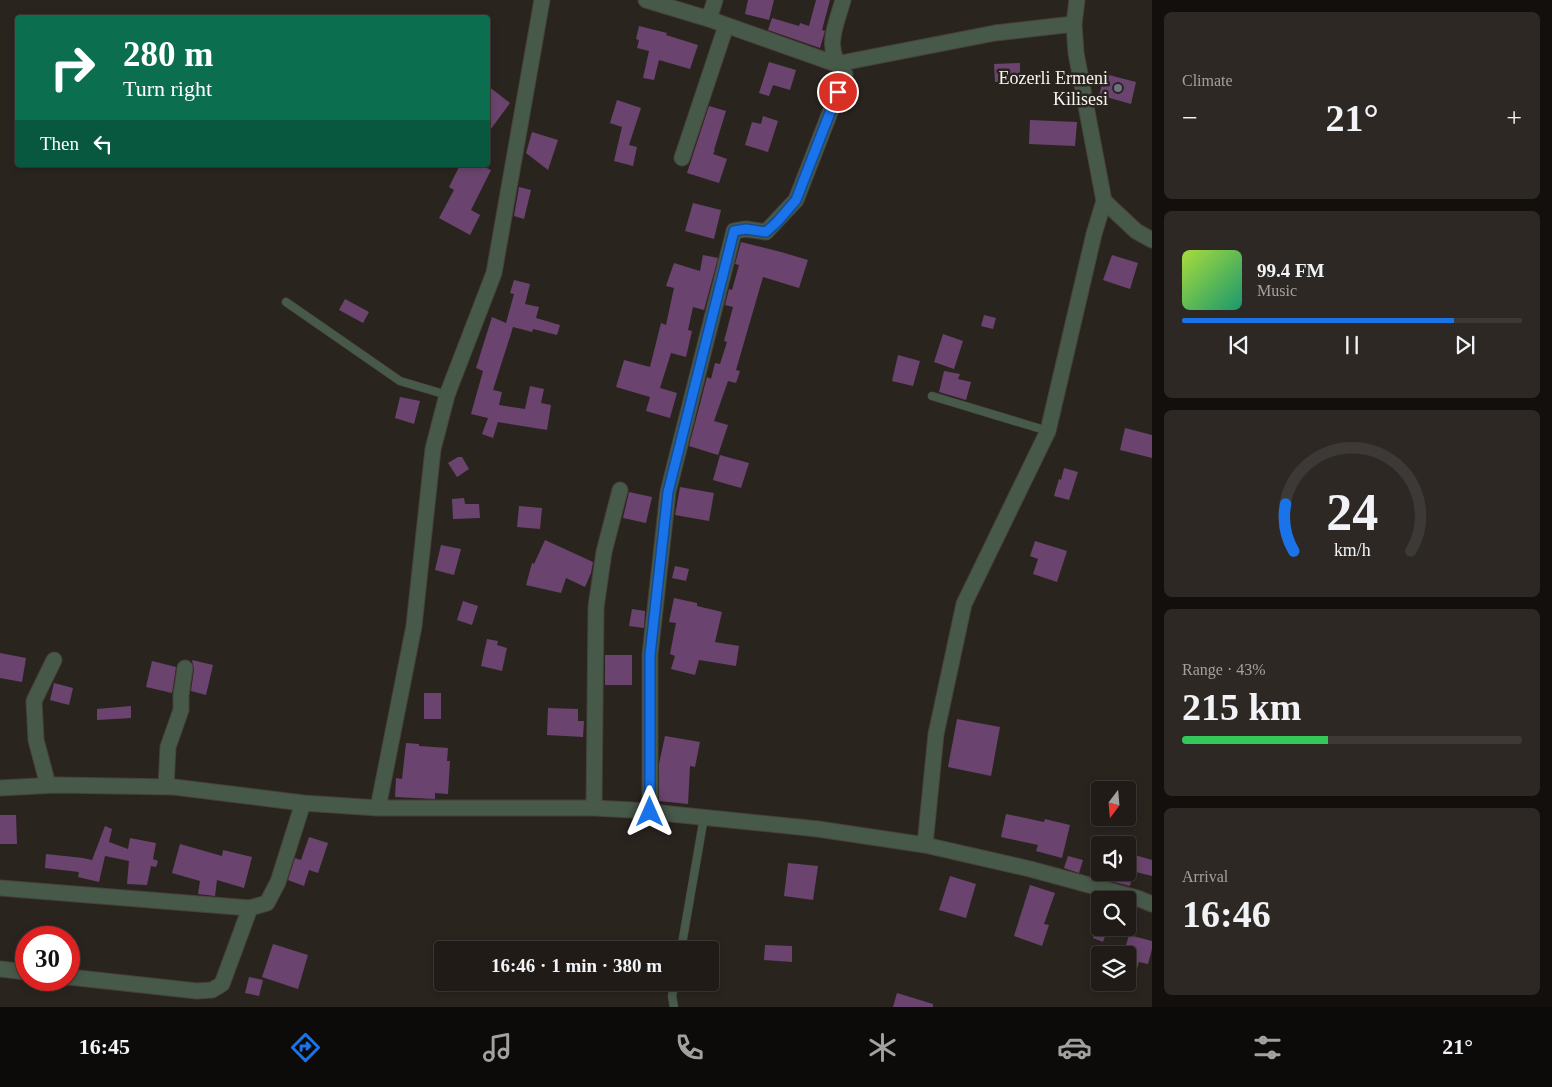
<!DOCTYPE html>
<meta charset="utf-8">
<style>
body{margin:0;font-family:"Times New Roman",serif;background:#2d2824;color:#f1f3f6;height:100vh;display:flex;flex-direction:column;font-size:19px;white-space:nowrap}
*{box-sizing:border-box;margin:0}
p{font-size:16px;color:#a2a1a1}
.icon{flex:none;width:28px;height:28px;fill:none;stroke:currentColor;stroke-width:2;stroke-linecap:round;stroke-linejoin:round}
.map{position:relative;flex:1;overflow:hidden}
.details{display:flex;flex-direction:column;gap:12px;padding:12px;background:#120f0d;width:400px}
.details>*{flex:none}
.hud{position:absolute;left:15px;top:15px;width:475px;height:152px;border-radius:5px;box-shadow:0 2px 8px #0003,0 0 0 1px #3d3936;background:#0b6e4f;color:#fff;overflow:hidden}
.needle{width:32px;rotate:196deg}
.controls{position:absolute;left:1091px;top:781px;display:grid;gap:10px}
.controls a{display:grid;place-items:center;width:45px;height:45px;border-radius:5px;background:#201b17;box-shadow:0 2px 8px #0003,0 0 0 1px #3d3936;font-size:25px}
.speed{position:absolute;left:15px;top:926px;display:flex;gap:10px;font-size:25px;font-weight:700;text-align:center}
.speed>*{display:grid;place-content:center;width:65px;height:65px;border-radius:50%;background:#201b17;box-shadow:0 2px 8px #0003,0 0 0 1px #3d3936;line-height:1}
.speed .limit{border:8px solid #d22;background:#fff;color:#111}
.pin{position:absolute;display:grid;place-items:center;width:42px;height:42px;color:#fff;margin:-21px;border:2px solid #fff;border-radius:50%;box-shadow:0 1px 5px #0007}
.me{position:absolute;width:55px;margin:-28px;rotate:0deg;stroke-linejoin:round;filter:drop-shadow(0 0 4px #0008)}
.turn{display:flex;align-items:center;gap:18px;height:105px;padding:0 25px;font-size:22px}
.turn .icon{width:65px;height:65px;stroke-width:2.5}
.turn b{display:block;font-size:35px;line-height:42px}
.then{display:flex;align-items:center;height:48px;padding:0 25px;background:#0003;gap:10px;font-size:19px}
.big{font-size:38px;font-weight:800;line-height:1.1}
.details .card{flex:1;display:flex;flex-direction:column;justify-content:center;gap:8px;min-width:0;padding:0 18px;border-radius:8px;background:#2d2824}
.details .dial{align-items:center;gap:0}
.dial svg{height:130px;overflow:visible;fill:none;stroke:#3d3936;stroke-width:7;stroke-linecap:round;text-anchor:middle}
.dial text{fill:#f1f3f6;stroke:none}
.song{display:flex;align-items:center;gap:15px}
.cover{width:60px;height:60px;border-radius:8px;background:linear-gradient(135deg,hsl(80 70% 55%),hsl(160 70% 35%))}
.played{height:5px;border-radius:2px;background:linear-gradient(90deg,#1a73e8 80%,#3d3936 80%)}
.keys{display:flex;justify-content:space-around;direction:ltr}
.heat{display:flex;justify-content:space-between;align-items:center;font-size:28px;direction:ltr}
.charge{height:8px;border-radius:4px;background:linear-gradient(90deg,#34c759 43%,#3d3936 0)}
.trip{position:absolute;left:434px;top:941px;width:285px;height:50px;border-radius:5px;background:#201b17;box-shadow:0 2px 8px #0003,0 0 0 1px #3d3936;font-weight:800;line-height:50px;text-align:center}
.dock{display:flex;height:80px;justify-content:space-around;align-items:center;background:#0d0b09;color:#a2a1a1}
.dock .icon{width:35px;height:35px}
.dock .current{color:#1a73e8}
.dock b{font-size:22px;color:#f1f3f6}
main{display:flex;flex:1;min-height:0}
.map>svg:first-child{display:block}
.building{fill:#6a446e}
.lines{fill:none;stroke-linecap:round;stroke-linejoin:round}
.lane-casing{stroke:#47413c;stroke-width:9}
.street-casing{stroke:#47413c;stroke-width:17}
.lane{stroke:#475948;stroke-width:8}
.street{stroke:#475948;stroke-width:15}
.route-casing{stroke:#114b97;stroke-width:12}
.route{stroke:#1a73e8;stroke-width:9}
.worship-dot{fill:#6b7280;stroke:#2a241f;stroke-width:2}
.labels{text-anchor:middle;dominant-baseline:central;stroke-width:5;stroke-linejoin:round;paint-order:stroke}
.poi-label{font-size:18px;fill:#f7f3f0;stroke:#2a241f;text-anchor:end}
</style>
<main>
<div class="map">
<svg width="1152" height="1007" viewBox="0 0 1152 1007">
<rect width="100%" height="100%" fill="#2a241f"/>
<path class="building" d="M 748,0 L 774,0 L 769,20 L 745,14 Z
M 816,0 L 830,0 L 822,30 L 825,31 L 820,48 L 768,30 L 772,18 L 799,26 L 800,23 L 809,26 Z
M 639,26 L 667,33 L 666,35 L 698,45 L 690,69 L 659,60 L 654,80 L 643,78 L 649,51 L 637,48 L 639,40 L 636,39 Z
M 769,62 L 796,70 L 790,90 L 773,85 L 769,96 L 759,93 Z
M 1020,63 L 1020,75 L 1014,75 L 1014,82 L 995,82 L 994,64 Z
M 1105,74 L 1136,82 L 1131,104 L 1099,95 Z
M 488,86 L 510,103 L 488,133 Z
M 617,100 L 641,108 L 629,145 L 637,147 L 633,166 L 614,161 L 622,127 L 610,123 Z
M 709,106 L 726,111 L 714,150 L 715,150 L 713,154 L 727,159 L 719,183 L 687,173 Z
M 763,116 L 778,121 L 768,152 L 745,145 L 752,122 L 761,124 Z
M 1030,120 L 1077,122 L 1075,146 L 1029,144 Z
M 532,132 L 558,140 L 548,170 L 526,153 Z
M 460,165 L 480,165 L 491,170 L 471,210 L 480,215 L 470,235 L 439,218 L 454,190 L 449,187 Z
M 519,187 L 531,190 L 524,219 L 514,216 Z
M 693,203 L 721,210 L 714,239 L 685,231 Z
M 741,242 L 781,252 L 808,260 L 799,288 L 763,277 L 736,370 L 740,371 L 736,383 L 728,381 L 714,421 L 728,425 L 718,455 L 689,446 L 707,377 L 711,379 L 715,363 L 720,364 L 727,342 L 724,341 L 733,307 L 725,305 L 729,289 L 732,290 L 739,265 L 735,264 Z
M 703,255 L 718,258 L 704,310 L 693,307 L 688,330 L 692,331 L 686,357 L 671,353 L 660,388 L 677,393 L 670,418 L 646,411 L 650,397 L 616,387 L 624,360 L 650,367 L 661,323 L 666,325 L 674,288 L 666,286 L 674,263 L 700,271 Z
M 1112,255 L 1138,263 L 1130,289 L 1103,280 Z
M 514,280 L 530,284 L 525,304 L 539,307 L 536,318 L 560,325 L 557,335 L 533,329 L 532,332 L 513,327 L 493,390 L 502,392 L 499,405 L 525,409 L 530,386 L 544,389 L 541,403 L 551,405 L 547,430 L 498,422 L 493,438 L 482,434 L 488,418 L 471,414 L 483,371 L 476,368 L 492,317 L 506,323 L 514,294 L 510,293 Z
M 345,299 L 369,312 L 363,323 L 339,310 Z
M 984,315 L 996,318 L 993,329 L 981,326 Z
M 943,334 L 963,341 L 954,369 L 934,362 Z
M 898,355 L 920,361 L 913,386 L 892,381 Z
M 944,371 L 960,374 L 958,379 L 971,382 L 966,400 L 939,392 Z
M 400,397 L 420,401 L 414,424 L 395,418 Z
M 1125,428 L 1152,435 L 1152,458 L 1120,450 Z
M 720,455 L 749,463 L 741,488 L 713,480 Z
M 458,457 L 462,457 L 469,469 L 457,477 L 448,463 Z
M 1064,468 L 1078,472 L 1069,500 L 1054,496 L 1059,479 L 1061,480 Z
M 680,487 L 714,493 L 709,521 L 675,515 Z
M 629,492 L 652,497 L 646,523 L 623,518 Z
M 464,498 L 465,504 L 479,504 L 480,518 L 453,519 L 452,499 Z
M 519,506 L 542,508 L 540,529 L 517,527 Z
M 545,540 L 593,562 L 591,573 L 585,587 L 566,578 L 561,593 L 526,585 L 532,563 L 534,564 Z
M 1035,541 L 1067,551 L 1057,582 L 1033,574 L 1038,559 L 1030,556 Z
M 441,545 L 461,549 L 454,575 L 435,570 Z
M 675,566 L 689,569 L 686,581 L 672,578 Z
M 674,598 L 697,603 L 697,606 L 722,612 L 715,642 L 739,646 L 736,666 L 699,660 L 695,675 L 671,669 L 675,656 L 670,654 L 676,623 L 669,622 Z
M 463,601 L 478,606 L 472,625 L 457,620 Z
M 632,609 L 645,611 L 644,628 L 629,626 Z
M 487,639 L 498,641 L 497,645 L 507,648 L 502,671 L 481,666 Z
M 0,653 L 26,658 L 22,682 L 0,678 Z
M 605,655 L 632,655 L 632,685 L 605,685 Z
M 192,660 L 213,665 L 206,695 L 191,691 L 194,669 Z
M 152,661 L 176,667 L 172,693 L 146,687 Z
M 54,683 L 73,688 L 69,705 L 50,700 Z
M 424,693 L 441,693 L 441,719 L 424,719 Z
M 131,706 L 131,718 L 97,720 L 97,709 Z
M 548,708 L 578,709 L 578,721 L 584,721 L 583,737 L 547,735 Z
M 957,719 L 1000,727 L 991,776 L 948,767 Z
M 665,736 L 700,742 L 695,767 L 690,766 L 688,804 L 659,801 L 659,764 Z
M 406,743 L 419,744 L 419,746 L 448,748 L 447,761 L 450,761 L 448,794 L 435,793 L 435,799 L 395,797 L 396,778 L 402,779 Z
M 1006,814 L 1044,822 L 1045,819 L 1070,825 L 1062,858 L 1036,851 L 1038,845 L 1001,837 Z
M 0,815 L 16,815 L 17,844 L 0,844 Z
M 105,826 L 112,829 L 109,842 L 128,849 L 130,838 L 156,843 L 153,859 L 158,861 L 156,867 L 151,866 L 147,885 L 127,884 L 129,861 L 105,856 L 99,882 L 78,877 L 79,872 L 45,868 L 46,854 L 83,858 L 92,860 Z
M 309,837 L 328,843 L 318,873 L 309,870 L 304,886 L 288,880 L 295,858 L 301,860 Z
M 180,844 L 222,856 L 223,850 L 252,857 L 244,888 L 217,880 L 215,896 L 198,894 L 200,881 L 172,873 Z
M 1128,853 L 1152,860 L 1152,876 L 1128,870 Z
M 1068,856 L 1083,860 L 1079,873 L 1064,868 Z
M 788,863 L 818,866 L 813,900 L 784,896 Z
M 1091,872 L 1133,872 L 1130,886 L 1090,876 Z
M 950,876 L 976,884 L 966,918 L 939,910 Z
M 1030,885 L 1055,893 L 1044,924 L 1049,925 L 1042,946 L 1014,936 Z
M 1096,928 L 1108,928 L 1103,942 L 1093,938 Z
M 1129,935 L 1152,941 L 1152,949 L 1148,964 L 1139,962 L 1137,969 L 1128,967 L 1128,955 L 1123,955 Z
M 273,944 L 308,955 L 298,989 L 262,977 Z
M 765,945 L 792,946 L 792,962 L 764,960 Z
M 249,977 L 263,980 L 259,996 L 245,993 Z
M 897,993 L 933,1004 L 933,1007 L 893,1007 Z"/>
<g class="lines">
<defs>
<path id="lane" d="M 286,302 L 400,381 L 447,395
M 932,396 L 1048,431
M 681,950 L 704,817
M 674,1007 L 672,996 L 675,982"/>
<path id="street" d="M 646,0 L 709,19 L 836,64 L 995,33 L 1074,24
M 709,19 L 715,0
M 682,158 L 726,26
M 1104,201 L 1136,231 L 1152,240
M 48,785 L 36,740 L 34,701 L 54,660
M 166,787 L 168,747 L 181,710 L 181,695 L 185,668
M 0,788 L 56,785 L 174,787 L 303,803 L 378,808 L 594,808 L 632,810 L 818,829 L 925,845 L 1030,869 L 1137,898 L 1152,904
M 378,808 L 414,626 L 433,449 L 447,395 L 494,273 L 542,0
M 594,808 L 596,607 L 604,552 L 620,490
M 650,812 L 650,655 L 668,492 L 734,231 L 746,229 L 766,232 L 796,200 L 845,74 C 823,48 835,29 843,0
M 925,845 L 936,734 L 964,604 L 1048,431 L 1094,234 L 1104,201 L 1076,53 L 1074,24 L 1077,0
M 0,888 L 250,908 L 267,903 L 278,882 L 303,803
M 0,969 L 26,972
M 69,977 L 197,991 L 212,990 L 222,984 L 250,908"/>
</defs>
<use href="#lane" class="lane-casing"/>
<use href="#street" class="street-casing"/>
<use href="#lane" class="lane"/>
<use href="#street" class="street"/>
</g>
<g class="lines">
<defs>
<path id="route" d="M 650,812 L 650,655 L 668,492 L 734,231 L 746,229 L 766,232 L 777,222 L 796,200 L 838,92"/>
</defs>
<use href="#route" class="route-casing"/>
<use href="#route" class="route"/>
</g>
<circle class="worship-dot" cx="1118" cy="88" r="5"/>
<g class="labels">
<g class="poi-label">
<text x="1108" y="78">Eozerli Ermeni<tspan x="1108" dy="21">Kilisesi</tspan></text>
</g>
</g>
</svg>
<div class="controls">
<a><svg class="needle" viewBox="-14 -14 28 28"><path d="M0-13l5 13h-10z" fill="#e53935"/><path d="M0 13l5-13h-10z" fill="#a2a1a1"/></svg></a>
<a><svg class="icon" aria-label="sound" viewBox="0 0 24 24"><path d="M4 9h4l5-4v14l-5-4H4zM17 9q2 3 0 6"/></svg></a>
<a><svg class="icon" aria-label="search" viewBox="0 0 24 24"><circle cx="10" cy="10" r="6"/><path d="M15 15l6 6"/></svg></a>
<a><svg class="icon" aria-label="layers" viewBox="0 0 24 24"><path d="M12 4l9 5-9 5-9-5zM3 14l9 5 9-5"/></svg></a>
</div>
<div class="speed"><div class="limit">30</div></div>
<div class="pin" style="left:838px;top:92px;background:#d93025"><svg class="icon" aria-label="arrive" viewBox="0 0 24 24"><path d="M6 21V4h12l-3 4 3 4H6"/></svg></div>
<svg class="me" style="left:650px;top:812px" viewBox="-20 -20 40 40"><path d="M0-17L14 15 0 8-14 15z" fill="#1a73e8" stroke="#fff" stroke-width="4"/></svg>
<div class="trip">16:46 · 1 min · 380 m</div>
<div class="hud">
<div class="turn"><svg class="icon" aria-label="right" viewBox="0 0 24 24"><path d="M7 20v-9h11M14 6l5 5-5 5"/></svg><div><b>280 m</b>Turn right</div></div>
<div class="then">Then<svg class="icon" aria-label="left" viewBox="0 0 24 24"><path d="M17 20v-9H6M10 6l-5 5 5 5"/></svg></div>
</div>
</div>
<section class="details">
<div class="card"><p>Climate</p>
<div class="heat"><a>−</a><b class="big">21°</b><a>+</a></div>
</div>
<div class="card">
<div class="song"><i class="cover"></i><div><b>99.4 FM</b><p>Music</p></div></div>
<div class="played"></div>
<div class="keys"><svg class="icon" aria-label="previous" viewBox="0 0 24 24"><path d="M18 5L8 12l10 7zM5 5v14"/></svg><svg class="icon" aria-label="pause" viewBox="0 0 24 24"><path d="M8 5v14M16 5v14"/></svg><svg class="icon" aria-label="next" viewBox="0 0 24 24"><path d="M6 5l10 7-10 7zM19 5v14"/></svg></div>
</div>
<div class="card dial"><svg viewBox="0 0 100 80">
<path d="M14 69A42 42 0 1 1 86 69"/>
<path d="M14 69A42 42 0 0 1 9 40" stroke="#1a73e8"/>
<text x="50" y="56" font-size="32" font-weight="700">24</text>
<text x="50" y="72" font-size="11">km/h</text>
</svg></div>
<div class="card"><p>Range · 43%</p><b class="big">215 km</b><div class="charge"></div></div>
<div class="card"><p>Arrival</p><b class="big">16:46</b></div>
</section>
</main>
<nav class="dock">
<b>16:45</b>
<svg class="icon current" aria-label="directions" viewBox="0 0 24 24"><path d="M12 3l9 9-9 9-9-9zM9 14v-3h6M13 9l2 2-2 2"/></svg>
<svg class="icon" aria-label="music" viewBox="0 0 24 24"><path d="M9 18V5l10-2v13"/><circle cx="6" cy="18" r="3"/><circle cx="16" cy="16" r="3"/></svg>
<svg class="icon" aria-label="phone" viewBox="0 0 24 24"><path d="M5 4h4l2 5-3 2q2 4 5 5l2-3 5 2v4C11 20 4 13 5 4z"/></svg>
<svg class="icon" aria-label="climate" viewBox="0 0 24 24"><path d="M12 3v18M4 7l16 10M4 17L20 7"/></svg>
<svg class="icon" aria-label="car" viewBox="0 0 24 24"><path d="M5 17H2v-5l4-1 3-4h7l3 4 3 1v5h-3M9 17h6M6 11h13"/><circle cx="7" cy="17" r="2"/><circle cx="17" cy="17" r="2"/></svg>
<svg class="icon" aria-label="filters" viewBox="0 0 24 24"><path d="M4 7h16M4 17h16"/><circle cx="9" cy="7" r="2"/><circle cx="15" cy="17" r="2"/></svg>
<b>21°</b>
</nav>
